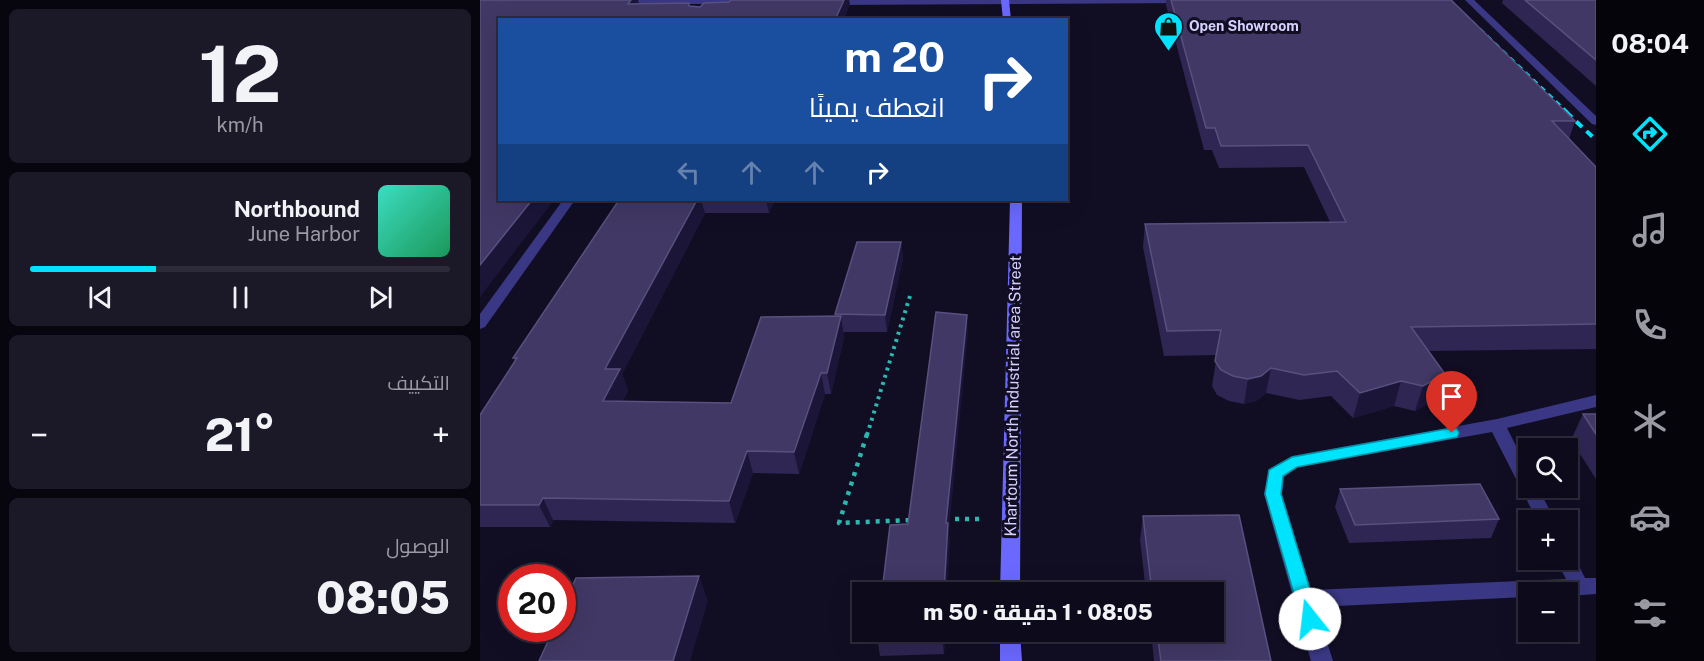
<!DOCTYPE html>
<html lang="ar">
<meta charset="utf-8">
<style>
body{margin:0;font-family:"Public Sans",Cairo,sans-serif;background:#1b1828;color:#f1f3f6;direction:rtl;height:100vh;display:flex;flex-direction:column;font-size:22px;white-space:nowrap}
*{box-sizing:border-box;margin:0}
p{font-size:20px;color:#9a9aa3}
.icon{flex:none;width:33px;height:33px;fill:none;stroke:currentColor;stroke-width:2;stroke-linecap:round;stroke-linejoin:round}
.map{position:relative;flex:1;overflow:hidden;direction:ltr}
.panel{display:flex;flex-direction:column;gap:9px;padding:9px;background:#07060f;width:480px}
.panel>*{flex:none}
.guide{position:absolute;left:18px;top:18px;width:570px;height:183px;border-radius:0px;box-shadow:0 6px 24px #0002,0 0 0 2px #2d2b3a;direction:rtl;background:#1a4fa0;color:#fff;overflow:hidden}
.buttons{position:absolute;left:1038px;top:438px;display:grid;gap:12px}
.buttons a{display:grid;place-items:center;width:60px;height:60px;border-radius:0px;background:#0d0a1b;box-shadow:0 6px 24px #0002,0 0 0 2px #2d2b3a;font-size:30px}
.speed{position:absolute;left:18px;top:564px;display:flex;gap:12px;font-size:30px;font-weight:700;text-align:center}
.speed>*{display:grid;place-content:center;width:78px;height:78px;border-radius:50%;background:#0d0a1b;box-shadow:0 6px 24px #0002,0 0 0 2px #2d2b3a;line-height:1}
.speed .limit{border:9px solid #d22;background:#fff;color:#111}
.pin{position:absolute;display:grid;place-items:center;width:51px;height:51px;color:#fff;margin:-62px -26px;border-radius:50% 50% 50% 0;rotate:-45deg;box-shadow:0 0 6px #0007}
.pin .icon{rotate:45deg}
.me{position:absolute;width:66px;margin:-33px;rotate:344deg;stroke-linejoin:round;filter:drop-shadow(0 0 4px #0008)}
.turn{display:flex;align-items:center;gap:21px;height:126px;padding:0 24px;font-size:27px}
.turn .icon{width:78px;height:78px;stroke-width:2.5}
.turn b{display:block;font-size:42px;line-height:51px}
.lanes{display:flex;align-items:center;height:57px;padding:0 24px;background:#0003;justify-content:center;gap:30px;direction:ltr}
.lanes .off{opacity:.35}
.big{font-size:45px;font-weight:800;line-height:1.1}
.panel .card{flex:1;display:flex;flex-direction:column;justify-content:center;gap:9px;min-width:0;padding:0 21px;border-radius:9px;background:#1b1828}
.panel .dial{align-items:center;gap:0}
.dial b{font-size:78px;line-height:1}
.song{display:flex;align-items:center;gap:18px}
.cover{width:72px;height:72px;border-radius:9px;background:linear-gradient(135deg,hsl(170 70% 55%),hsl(150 70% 35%))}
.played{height:6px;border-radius:3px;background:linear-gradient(90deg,#00e3fc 30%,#2d2b3a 30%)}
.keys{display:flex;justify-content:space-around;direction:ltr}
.heat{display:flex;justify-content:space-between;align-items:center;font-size:33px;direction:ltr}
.trip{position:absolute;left:372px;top:582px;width:372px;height:60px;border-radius:0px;background:#0d0a1b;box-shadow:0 6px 24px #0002,0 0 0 2px #2d2b3a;font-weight:800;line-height:60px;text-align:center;direction:rtl}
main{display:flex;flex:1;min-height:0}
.tabs{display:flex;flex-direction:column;width:108px;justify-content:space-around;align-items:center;background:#05040b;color:#9a9aa3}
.tabs .icon{width:42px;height:42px}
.tabs .current{color:#00e3fc}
.tabs b{font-size:27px;color:#f1f3f6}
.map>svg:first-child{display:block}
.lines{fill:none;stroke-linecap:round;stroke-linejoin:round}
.path-far1{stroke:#2cb8af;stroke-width:4;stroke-dasharray:3 4.5;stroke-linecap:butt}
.path{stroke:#2cb8af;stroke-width:4.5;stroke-dasharray:4 6;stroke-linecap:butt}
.lane{fill:#3a3884;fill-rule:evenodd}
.secondary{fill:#6b68ff;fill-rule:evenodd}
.rail-far1{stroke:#00e3fc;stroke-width:3;stroke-dasharray:6 4.5;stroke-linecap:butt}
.rail{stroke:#00e3fc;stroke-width:4;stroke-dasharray:8 6;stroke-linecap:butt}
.wall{fill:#2f2653}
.shaded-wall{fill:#1b1538}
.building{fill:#413865;stroke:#58507e;stroke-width:1.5}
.route{fill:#00e3fc;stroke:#0094a4;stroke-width:1.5}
.labels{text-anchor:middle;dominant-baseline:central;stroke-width:6;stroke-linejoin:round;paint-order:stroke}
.far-poi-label{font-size:14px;font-weight:bold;fill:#d6d1ff;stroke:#110e24;text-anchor:start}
.street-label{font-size:16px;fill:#d6d1ff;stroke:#110e24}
</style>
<main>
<nav class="tabs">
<b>08:04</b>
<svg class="icon current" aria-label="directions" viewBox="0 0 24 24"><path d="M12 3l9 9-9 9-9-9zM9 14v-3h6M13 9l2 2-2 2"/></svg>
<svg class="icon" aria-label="music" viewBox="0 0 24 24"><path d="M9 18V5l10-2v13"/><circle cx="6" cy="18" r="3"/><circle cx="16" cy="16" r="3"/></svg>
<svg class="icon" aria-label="phone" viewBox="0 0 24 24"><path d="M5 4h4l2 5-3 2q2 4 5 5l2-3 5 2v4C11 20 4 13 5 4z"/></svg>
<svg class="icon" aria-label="climate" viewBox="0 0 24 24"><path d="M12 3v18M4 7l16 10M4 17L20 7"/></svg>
<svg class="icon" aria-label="car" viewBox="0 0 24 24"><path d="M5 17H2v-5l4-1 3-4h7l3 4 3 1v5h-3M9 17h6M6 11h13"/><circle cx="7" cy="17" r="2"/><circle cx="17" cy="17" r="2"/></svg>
<svg class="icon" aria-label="filters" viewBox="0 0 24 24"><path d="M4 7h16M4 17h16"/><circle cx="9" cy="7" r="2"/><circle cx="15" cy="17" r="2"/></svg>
</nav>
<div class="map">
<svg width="1116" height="661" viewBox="0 0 1116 661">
<rect width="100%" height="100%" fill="#110e24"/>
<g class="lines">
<path class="path-far1" d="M 387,435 L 430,296"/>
<path class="path" d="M 387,434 L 359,523 L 433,520
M 465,519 L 499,519"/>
<path class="lane" d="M 136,0 L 273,0 L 273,1 L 269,4 L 140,4 Z
M 348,0 L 711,0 L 707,3 L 350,5 L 346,2 Z
M 985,0 L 994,0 L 1116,116 L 1116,125 L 1112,124 Z
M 83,200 L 95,200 L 5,327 L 0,329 L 0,314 Z
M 1116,395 L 1116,407 L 1027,428 L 1048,470 L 1048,488 L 1058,488 L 1075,520 L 1057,520 L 1012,432 L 817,467 L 804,477 L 802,494 L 831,590 L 1086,579 L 1076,560 L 1088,560 L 1088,553 L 1093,554 L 1105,578 L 1116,578 L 1116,594 L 1088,596 L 1088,592 L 1048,592 L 1048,597 L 836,607 L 853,661 L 831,661 L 784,494 L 789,469 L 812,456 L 1017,419 Z"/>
<path class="secondary" d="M 521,0 L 529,0 L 531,20 L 523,20 Z
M 530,200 L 542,200 L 540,592 L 520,592 Z
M 520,632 L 540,632 L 542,661 L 520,661 Z"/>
<path class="rail-far1" d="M 969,0 L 1088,113"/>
<path class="rail" d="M 1086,112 L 1116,140"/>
</g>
<path class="wall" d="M 686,0 L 973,0 L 973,2 L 1095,121 L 1089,139 L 1116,167 L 1116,349 L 949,351 L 965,374 L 956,399 L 935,411 L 914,406 L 873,418 L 851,396 L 819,400 L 786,393 L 776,401 L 764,404 L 749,401 L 737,395 L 732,386 L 737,355 L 684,356 L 663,247 L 665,224 L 850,222 L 824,167 L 739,168 L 732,150 L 724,150 L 686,5 Z
M 1023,0 L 1116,0 L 1116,86 L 1022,3 Z
M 139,200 L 295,200 L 289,213 L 225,213 L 142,374 L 148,391 L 142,402 L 251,403 L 355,316 L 355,314 L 421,242 L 423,258 L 407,332 L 363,332 L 364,337 L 351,394 L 345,394 L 319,474 L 273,473 L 255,523 L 73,520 L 70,527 L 0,527 L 0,415 L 35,362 L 33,358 Z
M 1103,414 L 1116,414 L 1116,479 L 1091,440 Z
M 860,489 L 1019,519 L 1011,538 L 869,543 L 855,507 Z
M 759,515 L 791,661 L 674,661 L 671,632 L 734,632 L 734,592 L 666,592 L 660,540 L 663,516 Z
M 397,632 L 465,632 L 464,654 L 400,656 L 397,637 Z"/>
<path class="shaded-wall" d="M 151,0 L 158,0 L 160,8 L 148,4 Z
M 364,0 L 369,0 L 370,5 L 364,20 L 355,20 Z
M 52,200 L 74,200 L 0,297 L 0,265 Z
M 217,200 L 221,200 L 225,213 L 142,374 L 148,391 L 131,423 L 123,401 L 125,369 Z
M 286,200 L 295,200 L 289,213 Z
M 421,242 L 423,258 L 407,332 L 405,315 Z
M 487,315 L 488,332 L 469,530 L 470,542 L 467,592 L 464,592 L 466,523 Z
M 361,316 L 364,337 L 351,394 L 347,373 Z
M 791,368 L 786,393 L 776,401 L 764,404 L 768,379 Z
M 341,373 L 345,394 L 319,474 L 314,452 Z
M 965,374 L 956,399 L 935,411 L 943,386 Z
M 921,381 L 914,406 L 873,418 L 880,393 Z
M 267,451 L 273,473 L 255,523 L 249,501 Z
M 63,498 L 73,520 L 70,527 L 59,505 Z
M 219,576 L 228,601 L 210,661 L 193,661 Z
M 462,632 L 465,632 L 464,654 L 462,636 Z"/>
<path class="building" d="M 0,0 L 151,0 L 148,4 L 209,3 L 209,6 L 220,7 L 224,3 L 249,2 L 251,0 L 364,0 L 355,20 L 20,20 L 20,200 L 52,200 L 0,265 Z
M 691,0 L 971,0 L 1095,121 L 1072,121 L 1116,167 L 1116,324 L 931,327 L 965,374 L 943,386 L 921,381 L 880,393 L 857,371 L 824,375 L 791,368 L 781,376 L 768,379 L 753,376 L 741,370 L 735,361 L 741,330 L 687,331 L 665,224 L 866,222 L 828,145 L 741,146 L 735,128 L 726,128 Z
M 1045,0 L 1116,0 L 1116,60 Z
M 139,200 L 217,200 L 125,369 L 140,369 L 123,401 L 251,403 L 281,317 L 361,316 L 347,373 L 341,373 L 314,452 L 267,451 L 249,501 L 63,498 L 59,505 L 0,505 L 0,415 L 37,358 L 33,358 Z
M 377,242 L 421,242 L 405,315 L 355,314 Z
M 456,312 L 487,315 L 466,523 L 468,523 L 464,592 L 402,592 L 410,525 L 428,524 Z
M 1103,414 L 1116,414 L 1116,434 Z
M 1000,484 L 1019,519 L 875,525 L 860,489 Z
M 759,515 L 791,661 L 681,661 L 677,632 L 734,632 L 734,592 L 672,592 L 663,516 Z
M 219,576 L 193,661 L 59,661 L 74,628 L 82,628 L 82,608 L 96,578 Z
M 397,632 L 462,632 L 462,636 L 397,637 Z"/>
<path class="route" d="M 972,428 L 977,429 L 979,433 L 977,437 L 817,467 L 803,476 L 801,494 L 839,619 L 836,625 L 830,627 L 823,625 L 785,494 L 789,470 L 812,457 Z"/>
<defs>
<symbol id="shop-pin" viewBox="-11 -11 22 30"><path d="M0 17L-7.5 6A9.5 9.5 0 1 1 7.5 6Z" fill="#00e3fc" stroke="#110e24"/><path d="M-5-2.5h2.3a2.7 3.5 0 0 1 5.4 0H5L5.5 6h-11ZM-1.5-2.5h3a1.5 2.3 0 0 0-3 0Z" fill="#111"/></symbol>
</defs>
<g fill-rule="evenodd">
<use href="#shop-pin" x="672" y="10" width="33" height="45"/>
</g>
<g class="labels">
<g class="far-poi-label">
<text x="709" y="26">Open Showroom</text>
</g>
<g class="street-label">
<text transform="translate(533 396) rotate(-89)">Khartoum North Industrial area Street</text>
</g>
</g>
</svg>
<div class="buttons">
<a><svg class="icon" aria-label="search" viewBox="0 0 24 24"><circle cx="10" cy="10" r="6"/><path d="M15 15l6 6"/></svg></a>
<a>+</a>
<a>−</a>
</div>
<div class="speed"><div class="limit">20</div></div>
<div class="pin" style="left:972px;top:433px;background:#d93025"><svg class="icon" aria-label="arrive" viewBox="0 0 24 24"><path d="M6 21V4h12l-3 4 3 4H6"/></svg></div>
<svg class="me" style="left:830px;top:619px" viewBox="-20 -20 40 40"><circle r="19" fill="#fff"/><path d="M0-13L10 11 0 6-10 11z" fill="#00e3fc"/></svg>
<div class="trip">08:05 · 1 دقيقة · 50 m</div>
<div class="guide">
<div class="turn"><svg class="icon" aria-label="right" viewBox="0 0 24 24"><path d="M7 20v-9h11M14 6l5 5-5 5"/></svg><div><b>20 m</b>انعطف يمينًا</div></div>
<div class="lanes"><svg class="icon off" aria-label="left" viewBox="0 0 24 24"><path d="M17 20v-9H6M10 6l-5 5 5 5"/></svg><svg class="icon off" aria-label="ahead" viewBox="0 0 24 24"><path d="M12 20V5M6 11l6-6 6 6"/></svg><svg class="icon off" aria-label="ahead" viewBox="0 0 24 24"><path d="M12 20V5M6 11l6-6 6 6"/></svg><svg class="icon" aria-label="right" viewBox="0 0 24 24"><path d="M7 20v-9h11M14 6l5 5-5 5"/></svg></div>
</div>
</div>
<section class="panel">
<div class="card dial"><b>12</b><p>km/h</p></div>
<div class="card">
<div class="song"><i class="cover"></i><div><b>Northbound</b><p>June Harbor</p></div></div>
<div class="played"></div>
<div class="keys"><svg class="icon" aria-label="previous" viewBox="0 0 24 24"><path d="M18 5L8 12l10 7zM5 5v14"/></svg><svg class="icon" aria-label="pause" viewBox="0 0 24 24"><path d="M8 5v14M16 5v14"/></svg><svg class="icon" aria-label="next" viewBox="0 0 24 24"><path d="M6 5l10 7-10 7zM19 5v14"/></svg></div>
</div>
<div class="card"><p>التكييف</p>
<div class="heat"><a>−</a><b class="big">21°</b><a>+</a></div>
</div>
<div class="card"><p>الوصول</p><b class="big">08:05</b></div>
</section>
</main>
